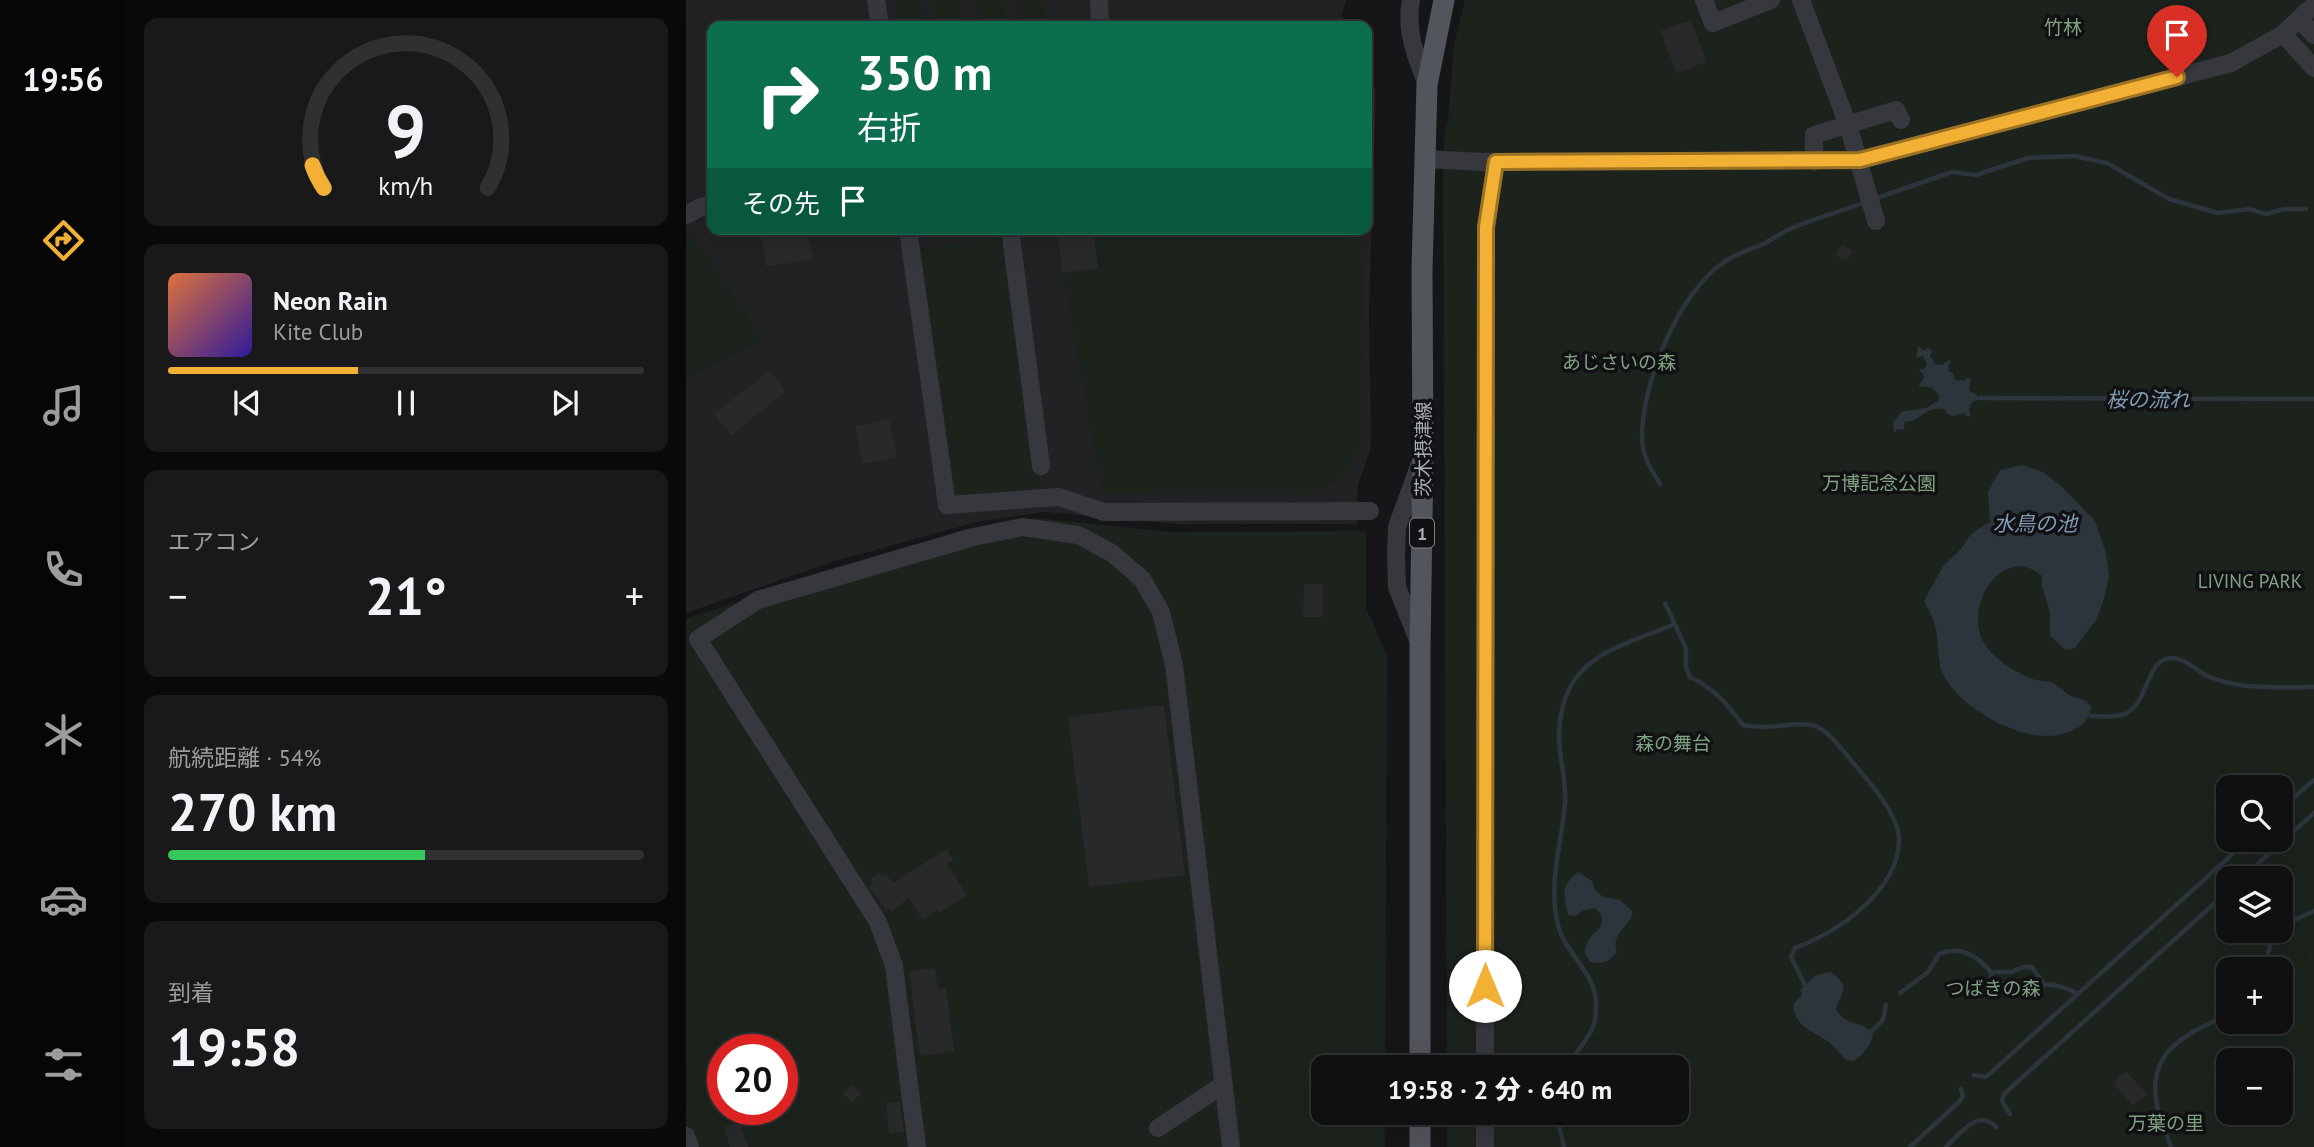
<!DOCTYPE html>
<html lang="ja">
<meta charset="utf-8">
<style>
body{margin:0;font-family:"PT Sans","Noto Sans JP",sans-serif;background:#19191b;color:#f1f3f6;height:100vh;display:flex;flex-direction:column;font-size:26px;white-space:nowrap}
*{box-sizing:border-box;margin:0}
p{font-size:23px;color:#9c9d9f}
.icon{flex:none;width:38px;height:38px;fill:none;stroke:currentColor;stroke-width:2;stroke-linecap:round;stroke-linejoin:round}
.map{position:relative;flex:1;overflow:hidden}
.drawer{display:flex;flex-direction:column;gap:18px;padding:18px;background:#09090a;width:560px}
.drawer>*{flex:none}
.hud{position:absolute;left:21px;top:21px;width:665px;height:214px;border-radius:14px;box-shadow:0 7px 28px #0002,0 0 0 2px #303032;background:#0b6e4f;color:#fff;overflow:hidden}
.fabs{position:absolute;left:1530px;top:775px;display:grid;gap:14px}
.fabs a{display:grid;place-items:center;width:77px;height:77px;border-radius:14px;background:#101012;box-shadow:0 7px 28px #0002,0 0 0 2px #303032;font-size:35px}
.speed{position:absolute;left:21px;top:1034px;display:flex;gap:14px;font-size:35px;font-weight:700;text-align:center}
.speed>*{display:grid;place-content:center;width:91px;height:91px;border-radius:50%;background:#101012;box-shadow:0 7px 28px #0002,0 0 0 2px #303032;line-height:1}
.speed .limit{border:10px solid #d22;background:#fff;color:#111}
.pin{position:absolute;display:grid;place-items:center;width:60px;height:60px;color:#fff;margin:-72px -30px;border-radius:50% 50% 50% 0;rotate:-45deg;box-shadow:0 0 7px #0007}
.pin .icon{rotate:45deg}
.me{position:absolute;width:77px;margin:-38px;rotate:0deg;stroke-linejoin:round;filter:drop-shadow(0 0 5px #0008)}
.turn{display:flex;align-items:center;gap:24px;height:147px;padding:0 35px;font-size:32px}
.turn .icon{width:91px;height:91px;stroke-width:2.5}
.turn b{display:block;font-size:49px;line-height:60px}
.then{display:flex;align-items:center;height:66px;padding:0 35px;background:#0003;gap:14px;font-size:26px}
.big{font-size:52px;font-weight:800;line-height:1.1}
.drawer .widget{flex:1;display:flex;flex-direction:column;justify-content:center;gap:10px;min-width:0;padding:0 24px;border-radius:14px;background:#19191b}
.drawer .dial{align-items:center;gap:0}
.dial svg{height:182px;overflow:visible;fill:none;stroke:#303032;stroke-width:7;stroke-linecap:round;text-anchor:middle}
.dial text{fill:#f1f3f6;stroke:none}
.song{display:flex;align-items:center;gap:21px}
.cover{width:84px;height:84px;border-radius:10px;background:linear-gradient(135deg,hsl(20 70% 55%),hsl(250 70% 35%))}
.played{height:7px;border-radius:4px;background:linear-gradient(90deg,#f2b134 40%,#303032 40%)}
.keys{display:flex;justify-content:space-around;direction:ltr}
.heat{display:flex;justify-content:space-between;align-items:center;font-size:38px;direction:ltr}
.charge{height:10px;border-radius:5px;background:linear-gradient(90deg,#34c759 54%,#303032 0)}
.trip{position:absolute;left:625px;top:1055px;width:378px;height:70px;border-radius:14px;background:#101012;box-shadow:0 7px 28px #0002,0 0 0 2px #303032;font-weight:800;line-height:70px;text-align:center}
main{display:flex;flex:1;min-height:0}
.tab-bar{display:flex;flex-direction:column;width:126px;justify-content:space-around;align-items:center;background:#060607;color:#9c9d9f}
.tab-bar .icon{width:49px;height:49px}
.tab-bar .selected{color:#f2b134}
.tab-bar b{font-size:32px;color:#f1f3f6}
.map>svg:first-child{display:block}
.built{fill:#222225}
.green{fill:#1c231d;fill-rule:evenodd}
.water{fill:#2c353c}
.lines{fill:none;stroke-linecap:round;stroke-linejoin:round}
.stream{stroke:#2c353c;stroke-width:4.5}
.building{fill:#29292c}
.minor{stroke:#37383d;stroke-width:18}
.major{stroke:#53555c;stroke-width:21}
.route-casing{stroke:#9d7322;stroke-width:18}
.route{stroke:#f2b134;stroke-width:12}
.labels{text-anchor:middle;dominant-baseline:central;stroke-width:7;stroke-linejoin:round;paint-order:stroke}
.shield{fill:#111113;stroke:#7b7e86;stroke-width:2}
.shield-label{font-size:18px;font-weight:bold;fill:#a8adb8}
.park-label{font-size:19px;fill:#7fa381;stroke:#111113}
.street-label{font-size:19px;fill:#a8adb8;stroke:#111113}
.water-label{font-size:21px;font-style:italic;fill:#7f9bb3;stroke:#111113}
</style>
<main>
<nav class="tab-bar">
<b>19:56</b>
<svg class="icon selected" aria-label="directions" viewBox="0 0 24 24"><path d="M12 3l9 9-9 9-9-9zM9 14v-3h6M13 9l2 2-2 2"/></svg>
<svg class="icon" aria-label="music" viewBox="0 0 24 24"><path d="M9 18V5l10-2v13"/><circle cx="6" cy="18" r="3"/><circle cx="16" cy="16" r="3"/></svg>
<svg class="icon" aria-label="phone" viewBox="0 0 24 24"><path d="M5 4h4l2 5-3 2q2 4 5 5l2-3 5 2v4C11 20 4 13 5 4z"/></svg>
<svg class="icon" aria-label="climate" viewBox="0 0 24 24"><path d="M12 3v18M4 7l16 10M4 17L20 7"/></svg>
<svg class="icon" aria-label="car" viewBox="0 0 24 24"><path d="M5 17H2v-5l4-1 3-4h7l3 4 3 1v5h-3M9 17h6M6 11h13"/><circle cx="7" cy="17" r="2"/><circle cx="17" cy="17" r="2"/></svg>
<svg class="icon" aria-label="filters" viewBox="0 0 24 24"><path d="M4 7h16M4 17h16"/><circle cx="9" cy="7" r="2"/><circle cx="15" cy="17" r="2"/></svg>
</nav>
<section class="drawer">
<div class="widget dial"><svg viewBox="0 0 100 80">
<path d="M14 69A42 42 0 1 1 86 69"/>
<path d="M14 69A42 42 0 0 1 9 59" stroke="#f2b134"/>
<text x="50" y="56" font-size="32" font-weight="700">9</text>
<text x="50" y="72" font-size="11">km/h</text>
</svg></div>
<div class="widget">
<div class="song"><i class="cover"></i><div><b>Neon Rain</b><p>Kite Club</p></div></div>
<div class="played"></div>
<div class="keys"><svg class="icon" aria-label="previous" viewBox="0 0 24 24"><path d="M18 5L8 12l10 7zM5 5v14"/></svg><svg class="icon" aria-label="pause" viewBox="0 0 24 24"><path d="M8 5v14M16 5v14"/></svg><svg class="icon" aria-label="next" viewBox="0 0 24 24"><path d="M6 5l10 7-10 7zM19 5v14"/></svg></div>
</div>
<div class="widget"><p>エアコン</p>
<div class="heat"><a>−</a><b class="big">21°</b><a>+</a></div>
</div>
<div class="widget"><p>航続距離 · 54%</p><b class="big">270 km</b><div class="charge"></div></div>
<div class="widget"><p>到着</p><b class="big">19:58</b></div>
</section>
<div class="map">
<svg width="1628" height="1147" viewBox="0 0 1628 1147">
<rect width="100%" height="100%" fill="#161618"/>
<path class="built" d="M 0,0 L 660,0 L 656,15 L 661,26 L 26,26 L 26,229 L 681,229 L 681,71 L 690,91 L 683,313 L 685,448 L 672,485 L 671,524 L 492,524 L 358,512 L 290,522 L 146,562 L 0,613 Z"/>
<path class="green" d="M 210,0 L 236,0 L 240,26 L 214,26 Z
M 245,0 L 271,0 L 275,26 L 249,26 Z
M 292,0 L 318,0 L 322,26 L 296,26 Z
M 332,0 L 358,0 L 362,26 L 336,26 Z
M 779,0 L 1628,0 L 1628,1147 L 761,1147 L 761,1113 L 990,1113 L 990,1068 L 761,1068 L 757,179 L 758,137 L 762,121 L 768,45 ZM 1542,788 L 1594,788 L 1594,840 L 1542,840 ZM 1542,878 L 1594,878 L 1594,931 L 1542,931 ZM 1542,970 L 1594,970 L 1594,1022 L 1542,1022 ZM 1542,1060 L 1594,1060 L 1594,1113 L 1542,1113 Z
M 369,229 L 677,229 L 676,443 L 660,475 L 628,495 L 416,494 Z
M 0,233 L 4,233 L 79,340 L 0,379 Z
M 319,236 L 355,487 L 265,500 L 229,249 Z
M 351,518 L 484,532 L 680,531 L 680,608 L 701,655 L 699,1067 L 637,1068 L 637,1113 L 699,1113 L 699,1147 L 0,1147 L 0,620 L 4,617 L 292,528 ZM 37,1050 L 96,1050 L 96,1110 L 37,1110 Z"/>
<path class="water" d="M 1232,346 L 1237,350 L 1244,348 L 1246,351 L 1244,356 L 1250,365 L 1256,365 L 1263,360 L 1265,362 L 1262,366 L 1263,371 L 1267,373 L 1269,380 L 1278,381 L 1282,377 L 1285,380 L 1283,390 L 1295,398 L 1285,403 L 1283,411 L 1285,415 L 1283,417 L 1277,413 L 1267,416 L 1261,414 L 1260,410 C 1239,404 1237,421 1219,422 L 1218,429 L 1212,429 L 1208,433 L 1207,423 L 1215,412 L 1240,408 L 1252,401 L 1253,396 C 1249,388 1243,385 1234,387 L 1233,385 L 1238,378 L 1237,374 L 1232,370 L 1238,369 L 1241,364 L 1237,356 L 1230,358 Z
M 1336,465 L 1357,472 L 1376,487 L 1409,521 L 1420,553 L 1423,576 L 1418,599 L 1410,620 L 1389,648 L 1380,650 L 1364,636 L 1364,612 L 1356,587 L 1356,576 C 1318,542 1276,606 1298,643 C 1309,660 1331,674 1350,680 C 1355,681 1360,681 1365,682 C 1372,685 1377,691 1383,695 C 1392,700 1399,697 1405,707 C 1404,722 1390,731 1376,734 C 1338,745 1273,708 1257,674 C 1250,659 1254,641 1249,626 C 1247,617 1242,609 1238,601 L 1257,566 L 1275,549 L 1285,534 L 1304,522 L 1302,492 L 1314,470 Z
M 892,872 L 906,881 L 909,890 L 917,897 L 934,900 L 947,912 C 943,928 924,934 931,952 C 922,962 918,965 904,962 L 898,951 C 900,947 901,943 903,939 C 911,928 918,931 915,914 L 909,908 L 898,910 L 889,916 L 882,915 C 878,894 874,886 892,872 Z
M 1145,972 C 1166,988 1155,990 1150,1010 C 1163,1028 1179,1021 1187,1034 C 1185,1045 1178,1054 1168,1061 L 1160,1060 C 1155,1054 1150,1048 1144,1043 C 1129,1031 1106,1027 1108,1003 L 1116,995 L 1114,990 L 1130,975 Z"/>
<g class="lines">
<path class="stream" d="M 1188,199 L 1266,172 L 1290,175 L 1342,158 L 1388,156 L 1421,163 L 1483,199 L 1532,213 L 1563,209 L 1580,214 L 1598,209 L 1620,209
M 1295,398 L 1628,399
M 974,484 C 966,471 957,457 956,440 C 955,385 992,293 1038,262 C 1051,253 1063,250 1077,244 C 1085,240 1092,235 1100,231 C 1125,219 1154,212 1180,202
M 979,603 L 1000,648 L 1000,668 L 1004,677 C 1030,690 1039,702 1057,725 C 1064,726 1071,727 1078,727 C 1094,727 1111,722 1126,725 C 1143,729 1158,753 1169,765 C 1184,782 1212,815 1213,837 C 1215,890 1152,932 1109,948 L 1105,957 L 1119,985
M 1405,716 C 1446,718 1448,714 1464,677 C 1467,670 1471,663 1477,660 C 1495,651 1511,673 1526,678 C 1559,690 1594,687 1628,687
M 1594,810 L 1628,780
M 1556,878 L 1628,813
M 1594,930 L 1606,921 L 1628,911
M 1578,970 L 1585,942 L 1593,931
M 1305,972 L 1325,972 L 1338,967 L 1346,967 L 1358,984
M 1214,993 L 1242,972 L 1253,954 C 1275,945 1291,956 1305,972 L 1305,981 L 1312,986 C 1326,981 1327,977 1340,990 C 1347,989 1350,986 1357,985 C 1367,983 1384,989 1392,994
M 1186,1031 L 1197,1020 L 1200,1005
M 882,1068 C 888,1052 901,1042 907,1027 C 910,1021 910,1012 910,1006 C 912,975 879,954 872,925 C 862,882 875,847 879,804 C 881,781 873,759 873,736 C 874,658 928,649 989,624
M 1288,1075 L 1300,1077 L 1562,840
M 872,1113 L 872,1120 L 878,1147
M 1324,1114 L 1316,1101 L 1318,1094 L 1542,891
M 1224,1147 L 1273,1102 L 1277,1096 L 1275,1089
M 1260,1147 C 1274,1134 1292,1108 1310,1127
M 1485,1147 C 1481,1135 1476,1123 1472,1110 C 1458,1052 1498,1035 1542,1015"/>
</g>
<path class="building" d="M 1005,20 L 1020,62 L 990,73 L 975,31 Z
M 109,229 L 121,229 L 128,259 L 80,267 L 75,234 Z
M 371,229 L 407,229 L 412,268 L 376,273 Z
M 1156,244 L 1167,251 L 1160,261 L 1149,254 Z
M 84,370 L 100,392 L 45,435 L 28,414 Z
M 203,419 L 211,457 L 177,464 L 169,426 Z
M 618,584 L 637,584 L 637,617 L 617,617 Z
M 478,705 L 499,875 L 403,887 L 382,717 Z
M 261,849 L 267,860 L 261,864 L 281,895 L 253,913 L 251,911 L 237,920 L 223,898 L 205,912 L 204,909 L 201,911 L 183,886 L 187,883 L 184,879 L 194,872 L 197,876 L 200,874 L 207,883 Z
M 249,968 L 252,989 L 260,988 L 268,1051 L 234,1056 L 223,972 Z
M 1440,1071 L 1461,1094 L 1447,1106 L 1427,1083 Z
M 166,1084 L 175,1093 L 166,1102 L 157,1093 Z
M 214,1102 L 218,1132 L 203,1133 L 200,1103 Z
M 54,1122 L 62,1147 L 44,1147 L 38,1127 Z"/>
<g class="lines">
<path class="minor" d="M 190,0 L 194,26
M 413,0 L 414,26
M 725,0 C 719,30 730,57 741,85
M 1018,0 L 1027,23 L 1085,0
M 1115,0 L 1162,125 L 1190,221
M 1614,19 L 1628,35
M 1597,34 L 1628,68
M 739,159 L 797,162 L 1174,160 L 1545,63 L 1597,34 L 1628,5
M 1128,162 L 1128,135 L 1210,110 L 1215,120
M 0,215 L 15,207 L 26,204
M 222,229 L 261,505 L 373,497 L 418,512 L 684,511
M 324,229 L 355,466
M 732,640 L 711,587 L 710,555 L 711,527 L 733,466
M 799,1068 L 800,227 L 810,162
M 472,1128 L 538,1084
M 0,1136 L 4,1147
M 231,1147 L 208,966 L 192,922 L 12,639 L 72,600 L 287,537 L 337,527 L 392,535 L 426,553 L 456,579 L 475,612 L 488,665 L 545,1147
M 799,1147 L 799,1113"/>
<path class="major" d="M 734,1068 L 734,647 L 737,454 L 736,270 L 741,85 L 758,0
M 734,1147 L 734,1113"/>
</g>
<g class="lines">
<defs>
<path id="route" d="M 799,986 L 800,227 L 810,162 L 1174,160 L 1491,77"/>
</defs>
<use href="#route" class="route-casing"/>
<use href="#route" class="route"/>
</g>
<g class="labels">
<rect class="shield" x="724" y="518.5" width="24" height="29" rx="5"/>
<g class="shield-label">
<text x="736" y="533">1</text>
</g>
<g class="park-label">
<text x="1377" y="27">竹林</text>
<text x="933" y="362">あじさいの森</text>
<text x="1193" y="483">万博記念公園</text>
<text x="1564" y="581">LIVING PARK</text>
<text x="987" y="743">森の舞台</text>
<text x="1307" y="988">つばきの森</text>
<text x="1480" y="1123">万葉の里</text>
</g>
<g class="street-label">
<text transform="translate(737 449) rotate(-90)">茨木摂津線</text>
</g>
<g class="water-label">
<text x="1462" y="399">桜の流れ</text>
<text x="1349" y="523">水鳥の池</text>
</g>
</g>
</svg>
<div class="fabs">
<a><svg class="icon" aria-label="search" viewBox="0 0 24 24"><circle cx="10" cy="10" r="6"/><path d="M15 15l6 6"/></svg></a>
<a><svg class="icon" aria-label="layers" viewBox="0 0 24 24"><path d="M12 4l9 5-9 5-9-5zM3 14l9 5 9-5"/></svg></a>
<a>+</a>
<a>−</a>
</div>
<div class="speed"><div class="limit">20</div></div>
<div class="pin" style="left:1491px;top:77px;background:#d93025"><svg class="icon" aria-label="arrive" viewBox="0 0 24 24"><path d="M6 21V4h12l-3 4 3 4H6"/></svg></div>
<svg class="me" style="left:799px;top:986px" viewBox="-20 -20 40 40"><circle r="19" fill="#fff"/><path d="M0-13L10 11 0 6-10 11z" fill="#f2b134"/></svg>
<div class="trip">19:58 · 2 分 · 640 m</div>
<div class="hud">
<div class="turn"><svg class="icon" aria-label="right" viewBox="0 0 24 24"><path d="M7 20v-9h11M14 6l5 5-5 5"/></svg><div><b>350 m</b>右折</div></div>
<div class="then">その先<svg class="icon" aria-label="arrive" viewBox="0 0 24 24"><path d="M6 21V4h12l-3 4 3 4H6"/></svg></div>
</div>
</div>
</main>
